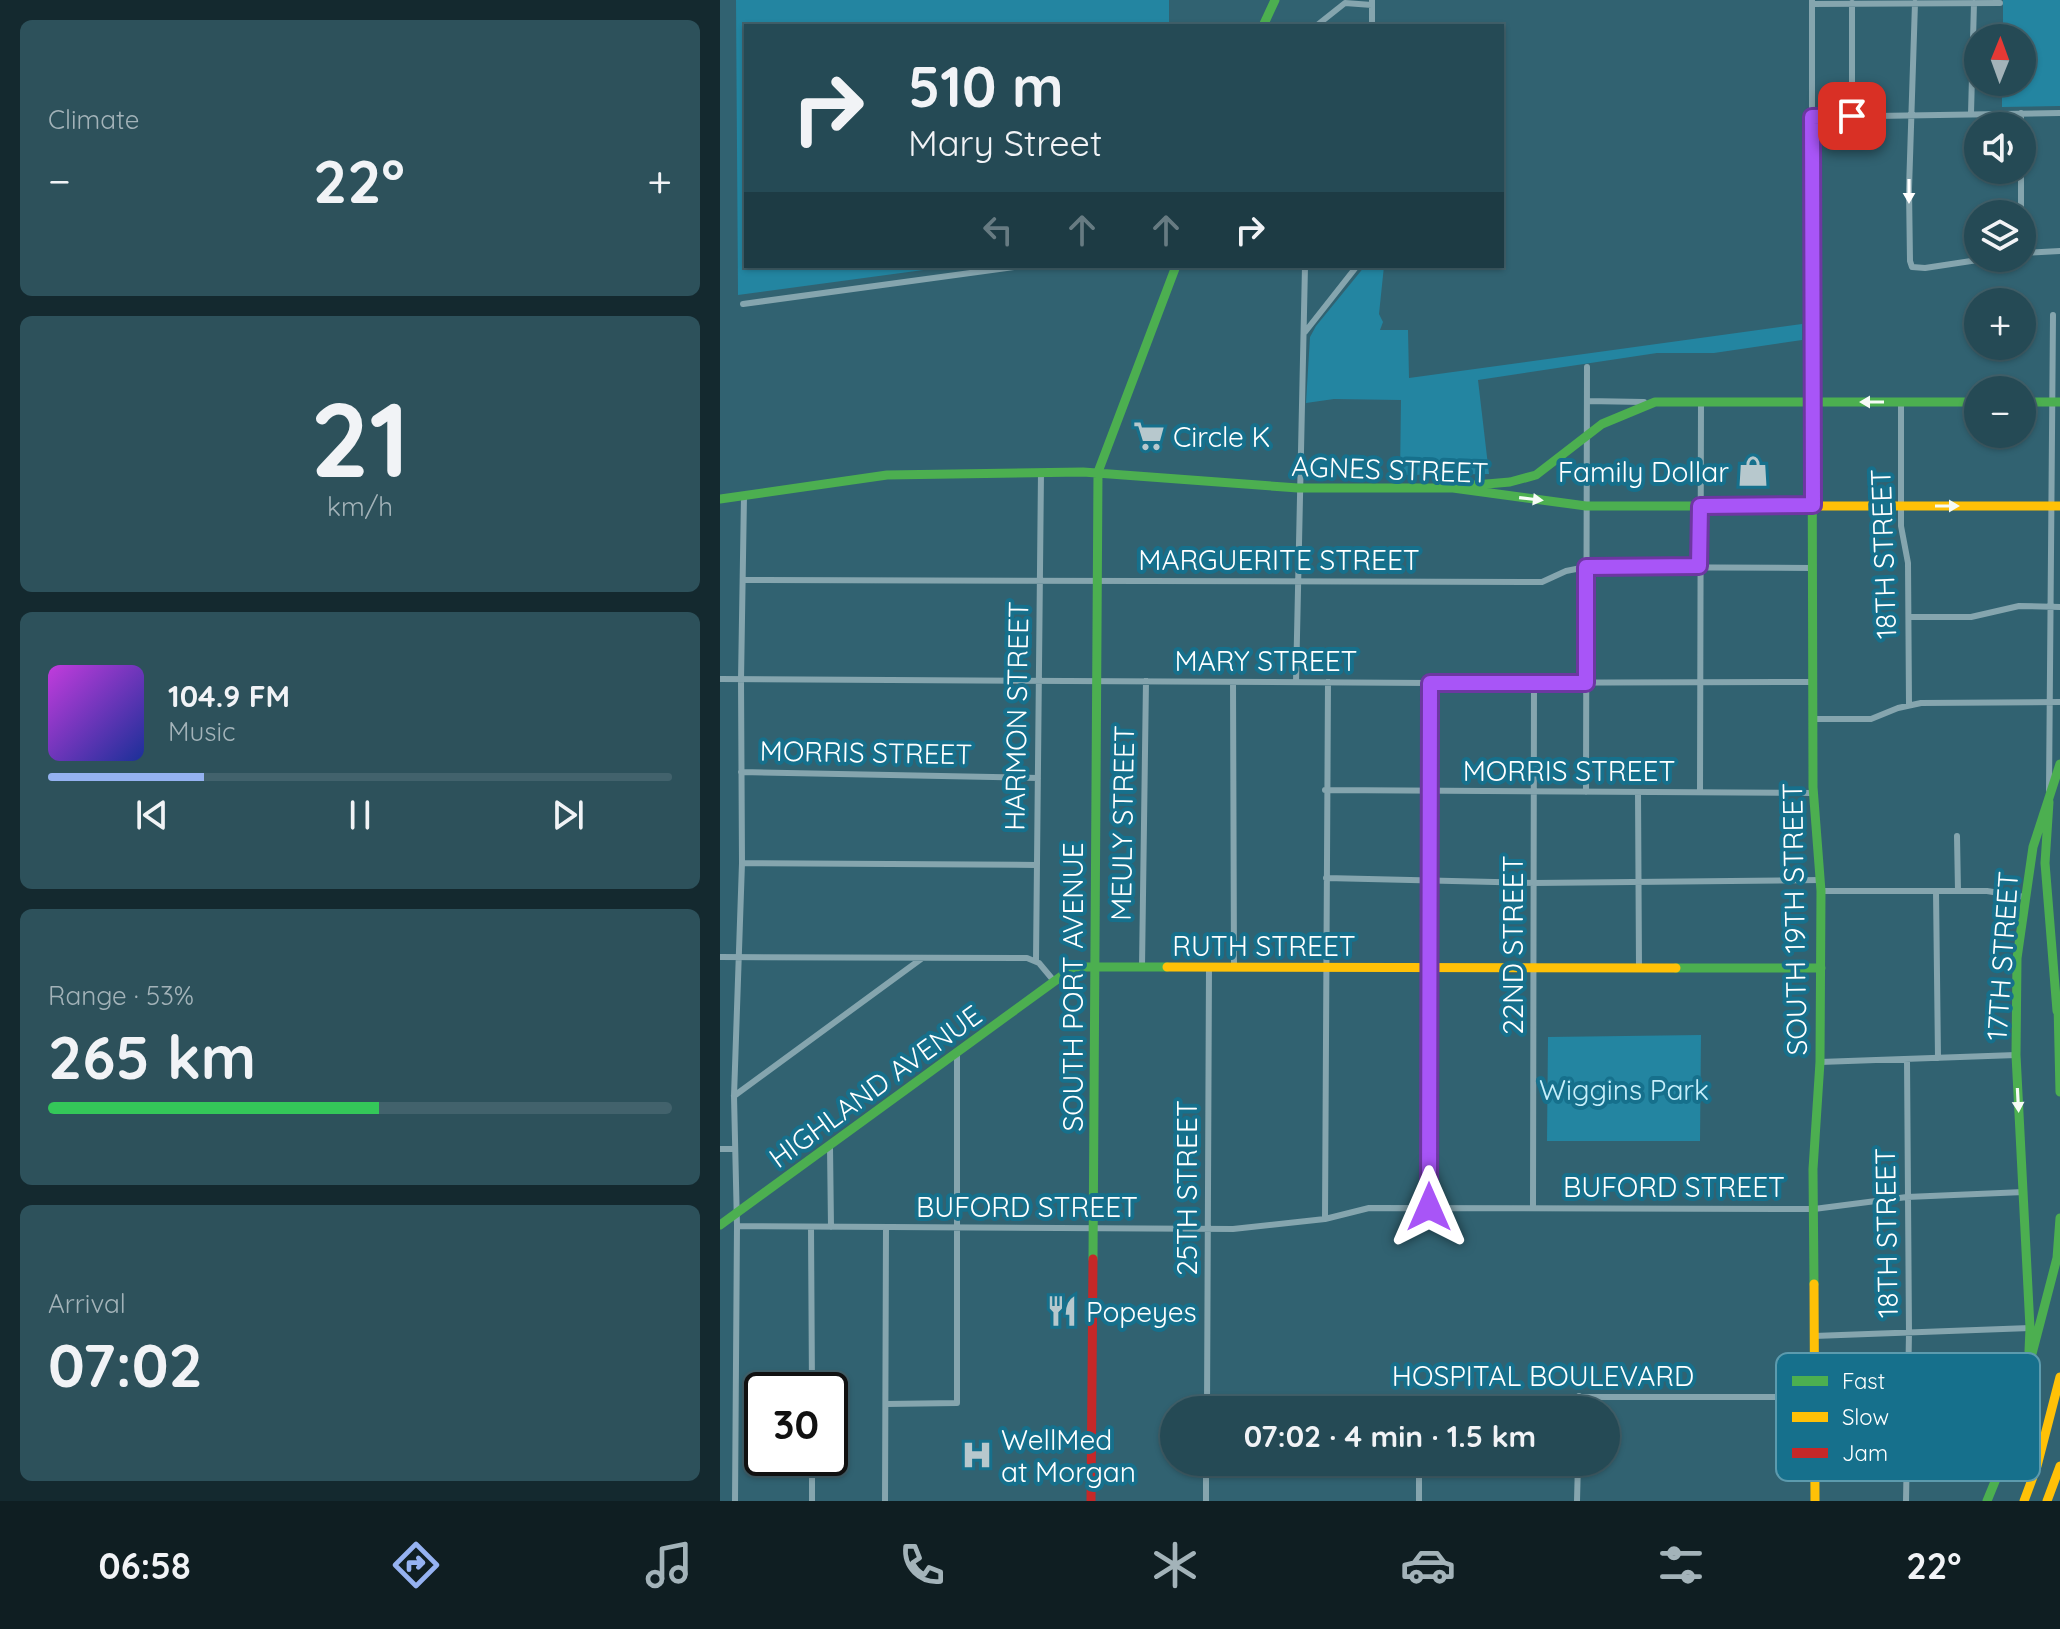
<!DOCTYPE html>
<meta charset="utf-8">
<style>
body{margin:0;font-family:Quicksand,sans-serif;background:#2d515b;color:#f1f3f6;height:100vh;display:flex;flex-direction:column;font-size:30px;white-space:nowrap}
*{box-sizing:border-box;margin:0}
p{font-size:26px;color:#a3b3b9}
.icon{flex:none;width:44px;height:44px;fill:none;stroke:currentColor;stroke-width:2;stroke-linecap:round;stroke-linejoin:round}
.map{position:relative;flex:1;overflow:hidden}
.details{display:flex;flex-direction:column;gap:20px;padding:20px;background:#14292f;width:720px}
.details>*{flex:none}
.guide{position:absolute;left:24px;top:24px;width:760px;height:244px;border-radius:0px;box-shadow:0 2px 6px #0004,0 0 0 2px #42626c;background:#254a55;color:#f1f3f6;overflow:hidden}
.needle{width:52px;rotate:1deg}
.controls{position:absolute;left:1244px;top:24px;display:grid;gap:16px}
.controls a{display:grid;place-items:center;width:72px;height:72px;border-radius:50%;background:#254a55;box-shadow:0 2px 6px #0004,0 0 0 2px #42626c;font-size:40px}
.speed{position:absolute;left:24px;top:1372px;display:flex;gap:16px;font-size:40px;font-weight:700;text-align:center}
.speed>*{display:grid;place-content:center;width:104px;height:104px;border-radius:50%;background:#254a55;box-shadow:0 2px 6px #0004,0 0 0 2px #42626c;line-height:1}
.speed .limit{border:4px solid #111;border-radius:12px;background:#fff;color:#111}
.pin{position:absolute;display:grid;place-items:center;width:68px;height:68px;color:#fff;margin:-34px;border-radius:16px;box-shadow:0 4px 12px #0006}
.me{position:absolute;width:88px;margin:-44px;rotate:0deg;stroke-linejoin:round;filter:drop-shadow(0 0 6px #0008)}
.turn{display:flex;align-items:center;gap:28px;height:168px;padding:0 32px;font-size:36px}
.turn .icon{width:104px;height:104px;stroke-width:2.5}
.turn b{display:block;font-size:56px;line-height:68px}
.lanes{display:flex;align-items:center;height:76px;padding:0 32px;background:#0003;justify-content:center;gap:40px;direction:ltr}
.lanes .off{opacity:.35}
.big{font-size:60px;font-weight:700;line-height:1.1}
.details .tile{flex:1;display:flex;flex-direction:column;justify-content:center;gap:12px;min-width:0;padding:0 28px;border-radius:12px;background:#2d515b}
.details .dial{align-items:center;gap:0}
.dial b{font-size:104px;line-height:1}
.song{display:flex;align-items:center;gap:24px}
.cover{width:96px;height:96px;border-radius:12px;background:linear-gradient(135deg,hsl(290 70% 55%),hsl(230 70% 35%))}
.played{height:8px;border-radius:4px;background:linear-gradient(90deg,#95b2f1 25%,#42626c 25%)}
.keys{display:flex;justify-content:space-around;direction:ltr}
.heat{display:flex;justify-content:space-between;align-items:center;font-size:44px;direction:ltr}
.charge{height:12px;border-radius:6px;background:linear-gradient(90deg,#34c759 53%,#42626c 0)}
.trip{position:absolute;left:440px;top:1396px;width:460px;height:80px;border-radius:40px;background:#254a55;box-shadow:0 2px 6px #0004,0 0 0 2px #42626c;font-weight:700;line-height:80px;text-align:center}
.dock{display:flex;height:128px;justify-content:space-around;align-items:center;background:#0f1e22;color:#a3b3b9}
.dock .icon{width:56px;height:56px}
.dock .selected{color:#95b2f1}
.dock b{font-size:36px;color:#f1f3f6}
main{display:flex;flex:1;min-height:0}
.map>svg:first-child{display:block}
.green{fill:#2385a1}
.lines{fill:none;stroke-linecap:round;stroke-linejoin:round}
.street{stroke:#85a5ae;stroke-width:6}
.fast{stroke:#4caf50;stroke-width:9}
.slow{stroke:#ffc107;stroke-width:9}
.jam{stroke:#c62828;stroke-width:9}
.oneway{fill:#fff}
.oneway2{fill:#f6fbf6}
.route-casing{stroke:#6d37a1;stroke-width:20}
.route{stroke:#a855f7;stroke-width:14}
.labels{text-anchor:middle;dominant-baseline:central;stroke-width:8;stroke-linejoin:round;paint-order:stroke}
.poi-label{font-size:28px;fill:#fff;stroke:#16708c;text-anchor:start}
.street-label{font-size:28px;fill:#fff;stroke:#16708c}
.park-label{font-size:28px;fill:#c6effb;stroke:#16708c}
.key{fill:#16708c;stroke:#5c9bae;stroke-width:2}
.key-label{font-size:22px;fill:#fff}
</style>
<main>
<section class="details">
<div class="tile"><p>Climate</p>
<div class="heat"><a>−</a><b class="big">22°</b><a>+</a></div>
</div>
<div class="tile dial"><b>21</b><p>km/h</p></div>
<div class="tile">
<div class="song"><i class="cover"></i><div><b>104.9 FM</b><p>Music</p></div></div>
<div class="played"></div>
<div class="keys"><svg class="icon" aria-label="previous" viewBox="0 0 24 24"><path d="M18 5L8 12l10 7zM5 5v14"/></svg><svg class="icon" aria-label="pause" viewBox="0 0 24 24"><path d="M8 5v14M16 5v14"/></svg><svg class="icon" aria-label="next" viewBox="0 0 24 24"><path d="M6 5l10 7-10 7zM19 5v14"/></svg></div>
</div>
<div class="tile"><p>Range · 53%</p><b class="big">265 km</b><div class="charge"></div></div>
<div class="tile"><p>Arrival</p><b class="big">07:02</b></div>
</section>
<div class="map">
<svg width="1340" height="1501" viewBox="0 0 1340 1501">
<rect width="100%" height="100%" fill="#316271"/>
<path class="green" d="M 16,0 L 449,0 L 449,26 L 26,26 L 26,266 L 233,266 L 18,295 Z
M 1283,0 L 1340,0 L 1340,106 L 1282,107 L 1282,82 L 1302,82 L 1302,38 L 1283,38 Z
M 645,266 L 664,266 L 659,314 L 663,322 L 660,330 L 688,330 L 689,378 L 1082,324 L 1082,340 L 994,353 L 937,353 L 758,380 L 769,474 L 680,475 L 681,400 L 614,399 L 586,403 L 590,337 L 596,326 Z
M 981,1035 L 980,1141 L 827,1141 L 828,1037 Z"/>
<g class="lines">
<path class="street" d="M 652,0 L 652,26
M 1092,0 L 1092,402
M 1132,3 L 1132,116
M 1195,3 L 1189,189 L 1190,261 L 1192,267 L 1205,268 L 1271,258
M 1092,4 L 1280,3
M 596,26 L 625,3 L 652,5
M 1251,113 L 1254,3
M 1301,113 L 1301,126
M 1092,117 L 1340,113
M 1301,170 L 1301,214
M 1302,253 L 1340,251
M 23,304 L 301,266
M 585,332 L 637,266
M 867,401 L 924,402
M 1181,402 L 1181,526 L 1188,563 L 1189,705
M 24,580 L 822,582 L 846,571 L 866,567 L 1092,568
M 1189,617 L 1251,617 L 1299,606 L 1340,607
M 0,679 L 710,683 L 1092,682
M 513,682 L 514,967
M 576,682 L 585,266
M 1092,719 L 1151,719 L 1178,708 L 1201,703 L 1340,702
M 21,772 L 318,778
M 605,790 L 1093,793
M 1329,790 L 1333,315
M 866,792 L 867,367
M 918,792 L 919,968
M 980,792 L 981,401
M 1237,836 L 1238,891
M 22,863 L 317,865
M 606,878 L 814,883 L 1101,880
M 1101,891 L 1267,891 L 1305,897
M 1216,891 L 1218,1058
M 0,957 L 307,958 L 319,963 L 334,981
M 316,960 L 321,472
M 422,967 L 426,681
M 1100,1062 L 1296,1055
M 14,1096 L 201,959
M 110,1147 L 111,1227
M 0,1149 L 15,1149
M 709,1207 L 710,683
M 813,1208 L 814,683
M 605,1219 L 649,1208 L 1094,1209 L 1187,1197 L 1304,1192
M 17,1226 L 513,1229 L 605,1219 L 608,682
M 91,1227 L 92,1390
M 1094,1336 L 1310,1328
M 552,1397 L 1094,1397
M 166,1404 L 237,1403 L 237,1055
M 487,1410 L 489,967
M 699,1410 L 699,1397
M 858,1410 L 859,1396
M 92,1458 L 92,1501
M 15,1501 L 17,1226 L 14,1096 L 22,863 L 21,680 L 24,496
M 165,1501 L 166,1228
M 486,1501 L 486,1462
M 699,1501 L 699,1462
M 857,1501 L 858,1462
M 1186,1501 L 1189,1333 L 1187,1060"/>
<path class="fast" d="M 543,26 L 555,0
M 1092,402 L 1093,787 L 1101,891 L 1100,1062 L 1093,1169 L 1094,1284
M 1302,402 L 1340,402
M 743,486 L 790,482 L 816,475 L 882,424 L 935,402 L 1258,402
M 0,499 L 167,475 L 363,472 L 578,488 L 733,488 L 866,506 L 1014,506
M 1329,802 L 1325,863 L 1337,1011
M 956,968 L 1101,968
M 1338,1004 L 1340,1092
M 0,1225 L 354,967 L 447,967
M 373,1259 L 378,472 L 456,266
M 1309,1351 L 1310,1328 L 1296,1055 L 1297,958 L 1313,847 L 1340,764
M 1308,1369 L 1337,1258 L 1340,1218
M 1267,1501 L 1292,1440 L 1308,1366"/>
<path class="slow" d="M 1014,506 L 1340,506
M 447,967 L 956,968
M 1094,1284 L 1095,1501
M 1304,1501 L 1317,1466 L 1340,1377
M 1327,1501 L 1340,1466"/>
<path class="jam" d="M 371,1501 L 373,1259"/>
</g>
<defs><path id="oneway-solid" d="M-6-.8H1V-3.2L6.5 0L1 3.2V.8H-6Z" transform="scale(2)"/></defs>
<use class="oneway" href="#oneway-solid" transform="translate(1189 191) rotate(90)"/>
<g class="oneway2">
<use href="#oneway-solid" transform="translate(1152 402) rotate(180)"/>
<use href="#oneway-solid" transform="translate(811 499) rotate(7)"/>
<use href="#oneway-solid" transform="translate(1227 506)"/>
<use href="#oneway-solid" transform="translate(1298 1100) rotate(87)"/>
</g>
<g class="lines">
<defs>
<path id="route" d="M 709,1207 L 710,683 L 866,683 L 866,567 L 979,566 L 980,506 L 1093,505 L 1092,117 L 1132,116"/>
</defs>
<use href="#route" class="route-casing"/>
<use href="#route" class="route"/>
</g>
<defs>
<symbol id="supermarket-bare" viewBox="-9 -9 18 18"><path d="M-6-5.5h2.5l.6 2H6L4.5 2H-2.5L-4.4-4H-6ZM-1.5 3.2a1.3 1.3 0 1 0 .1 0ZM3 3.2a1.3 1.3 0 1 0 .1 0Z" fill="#b7c8cd" stroke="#16708c" stroke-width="2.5" paint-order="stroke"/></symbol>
<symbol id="shop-bare" viewBox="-9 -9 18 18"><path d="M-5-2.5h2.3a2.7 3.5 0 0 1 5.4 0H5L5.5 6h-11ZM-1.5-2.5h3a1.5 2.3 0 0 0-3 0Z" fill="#b7c8cd" stroke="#16708c" stroke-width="2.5" paint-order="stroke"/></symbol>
<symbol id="restaurant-bare" viewBox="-9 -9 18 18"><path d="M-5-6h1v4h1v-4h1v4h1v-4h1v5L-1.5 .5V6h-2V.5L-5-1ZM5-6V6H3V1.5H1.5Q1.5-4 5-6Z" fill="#b7c8cd" stroke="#16708c" stroke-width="2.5" paint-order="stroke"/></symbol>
<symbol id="hospital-bare" viewBox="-9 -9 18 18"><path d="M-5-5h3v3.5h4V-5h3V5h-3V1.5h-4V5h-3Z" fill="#b7c8cd" stroke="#16708c" stroke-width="2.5" paint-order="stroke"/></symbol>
</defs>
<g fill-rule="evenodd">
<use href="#supermarket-bare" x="407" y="414" width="44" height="44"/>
<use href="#shop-bare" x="1011" y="449" width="44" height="44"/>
<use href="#restaurant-bare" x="320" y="1289" width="44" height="44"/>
<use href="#hospital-bare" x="235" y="1433" width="44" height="44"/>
</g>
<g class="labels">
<g class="poi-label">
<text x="453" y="436">Circle K</text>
<text x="1009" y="471" text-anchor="end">Family Dollar</text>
<text x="366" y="1311">Popeyes</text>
<text x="281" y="1439">WellMed<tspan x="281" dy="32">at Morgan</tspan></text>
</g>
<g class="street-label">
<text transform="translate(670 469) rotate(2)">AGNES STREET</text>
<text transform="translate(1163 554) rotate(-92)">18TH STREET</text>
<text x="559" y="559">MARGUERITE STREET</text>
<text x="546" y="660">MARY STREET</text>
<text transform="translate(296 716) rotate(-89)">HARMON STREET</text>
<text transform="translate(146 752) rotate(1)">MORRIS STREET</text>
<text x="849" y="770">MORRIS STREET</text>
<text transform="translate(402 823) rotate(-89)">MEULY STREET</text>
<text transform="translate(1074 919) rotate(-91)">SOUTH 19TH STREET</text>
<text x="544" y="945">RUTH STREET</text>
<text transform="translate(792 945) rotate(-90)">22ND STREET</text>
<text transform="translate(1282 956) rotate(-86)">17TH STREET</text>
<text transform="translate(352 987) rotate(-90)">SOUTH PORT AVENUE</text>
<text transform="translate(155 1086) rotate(-36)">HIGHLAND AVENUE</text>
<text x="954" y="1186">BUFORD STREET</text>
<text transform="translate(466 1188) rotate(-90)">25TH STREET</text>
<text x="307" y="1206">BUFORD STREET</text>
<text transform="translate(1166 1233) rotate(-91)">18TH STREET</text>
<text x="823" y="1375">HOSPITAL BOULEVARD</text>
</g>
<g class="park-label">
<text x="904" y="1089">Wiggins Park</text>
</g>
</g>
<rect x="1056" y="1353" width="264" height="128" rx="12" class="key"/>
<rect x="1072" y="1376" width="36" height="10" fill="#4caf50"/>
<rect x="1072" y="1412" width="36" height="10" fill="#ffc107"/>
<rect x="1072" y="1448" width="36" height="10" fill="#c62828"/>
<g class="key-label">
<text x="1122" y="1389">Fast</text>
<text x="1122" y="1425">Slow</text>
<text x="1122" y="1461">Jam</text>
</g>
</svg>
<div class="controls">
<a><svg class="needle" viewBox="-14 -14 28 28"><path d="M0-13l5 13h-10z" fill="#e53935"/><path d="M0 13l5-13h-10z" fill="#a3b3b9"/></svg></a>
<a><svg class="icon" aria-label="sound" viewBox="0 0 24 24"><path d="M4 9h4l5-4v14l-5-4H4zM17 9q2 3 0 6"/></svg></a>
<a><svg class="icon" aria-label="layers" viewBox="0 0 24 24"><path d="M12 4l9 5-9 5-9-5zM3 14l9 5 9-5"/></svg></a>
<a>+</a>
<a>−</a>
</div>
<div class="speed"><div class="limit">30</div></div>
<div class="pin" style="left:1132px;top:116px;background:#d93025"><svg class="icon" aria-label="arrive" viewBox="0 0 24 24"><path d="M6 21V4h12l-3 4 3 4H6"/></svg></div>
<svg class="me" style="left:709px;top:1207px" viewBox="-20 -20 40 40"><path d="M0-17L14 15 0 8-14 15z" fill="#a855f7" stroke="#fff" stroke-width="4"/></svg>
<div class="trip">07:02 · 4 min · 1.5 km</div>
<div class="guide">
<div class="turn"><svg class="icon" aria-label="right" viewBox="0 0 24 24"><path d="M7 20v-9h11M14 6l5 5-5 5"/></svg><div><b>510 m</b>Mary Street</div></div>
<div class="lanes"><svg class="icon off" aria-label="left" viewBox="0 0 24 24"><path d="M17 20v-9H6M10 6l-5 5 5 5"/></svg><svg class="icon off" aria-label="ahead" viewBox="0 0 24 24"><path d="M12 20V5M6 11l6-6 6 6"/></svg><svg class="icon off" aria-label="ahead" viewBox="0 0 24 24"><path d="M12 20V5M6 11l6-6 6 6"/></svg><svg class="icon" aria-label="right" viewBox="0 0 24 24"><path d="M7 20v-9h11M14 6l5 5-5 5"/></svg></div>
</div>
</div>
</main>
<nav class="dock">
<b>06:58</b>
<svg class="icon selected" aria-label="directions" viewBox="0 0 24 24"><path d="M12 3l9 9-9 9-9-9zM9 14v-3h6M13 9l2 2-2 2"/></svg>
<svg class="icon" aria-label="music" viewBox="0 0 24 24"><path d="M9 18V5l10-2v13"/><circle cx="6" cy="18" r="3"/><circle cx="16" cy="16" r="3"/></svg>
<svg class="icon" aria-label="phone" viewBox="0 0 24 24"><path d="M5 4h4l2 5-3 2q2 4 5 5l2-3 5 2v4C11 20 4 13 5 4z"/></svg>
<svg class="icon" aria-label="climate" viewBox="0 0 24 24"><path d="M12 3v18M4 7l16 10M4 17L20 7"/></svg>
<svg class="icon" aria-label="car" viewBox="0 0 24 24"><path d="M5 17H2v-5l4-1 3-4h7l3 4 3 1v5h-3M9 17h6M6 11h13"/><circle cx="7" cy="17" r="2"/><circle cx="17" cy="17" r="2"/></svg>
<svg class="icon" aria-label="filters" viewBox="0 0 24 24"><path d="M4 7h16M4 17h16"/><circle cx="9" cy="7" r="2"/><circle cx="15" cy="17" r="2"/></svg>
<b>22°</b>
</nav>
